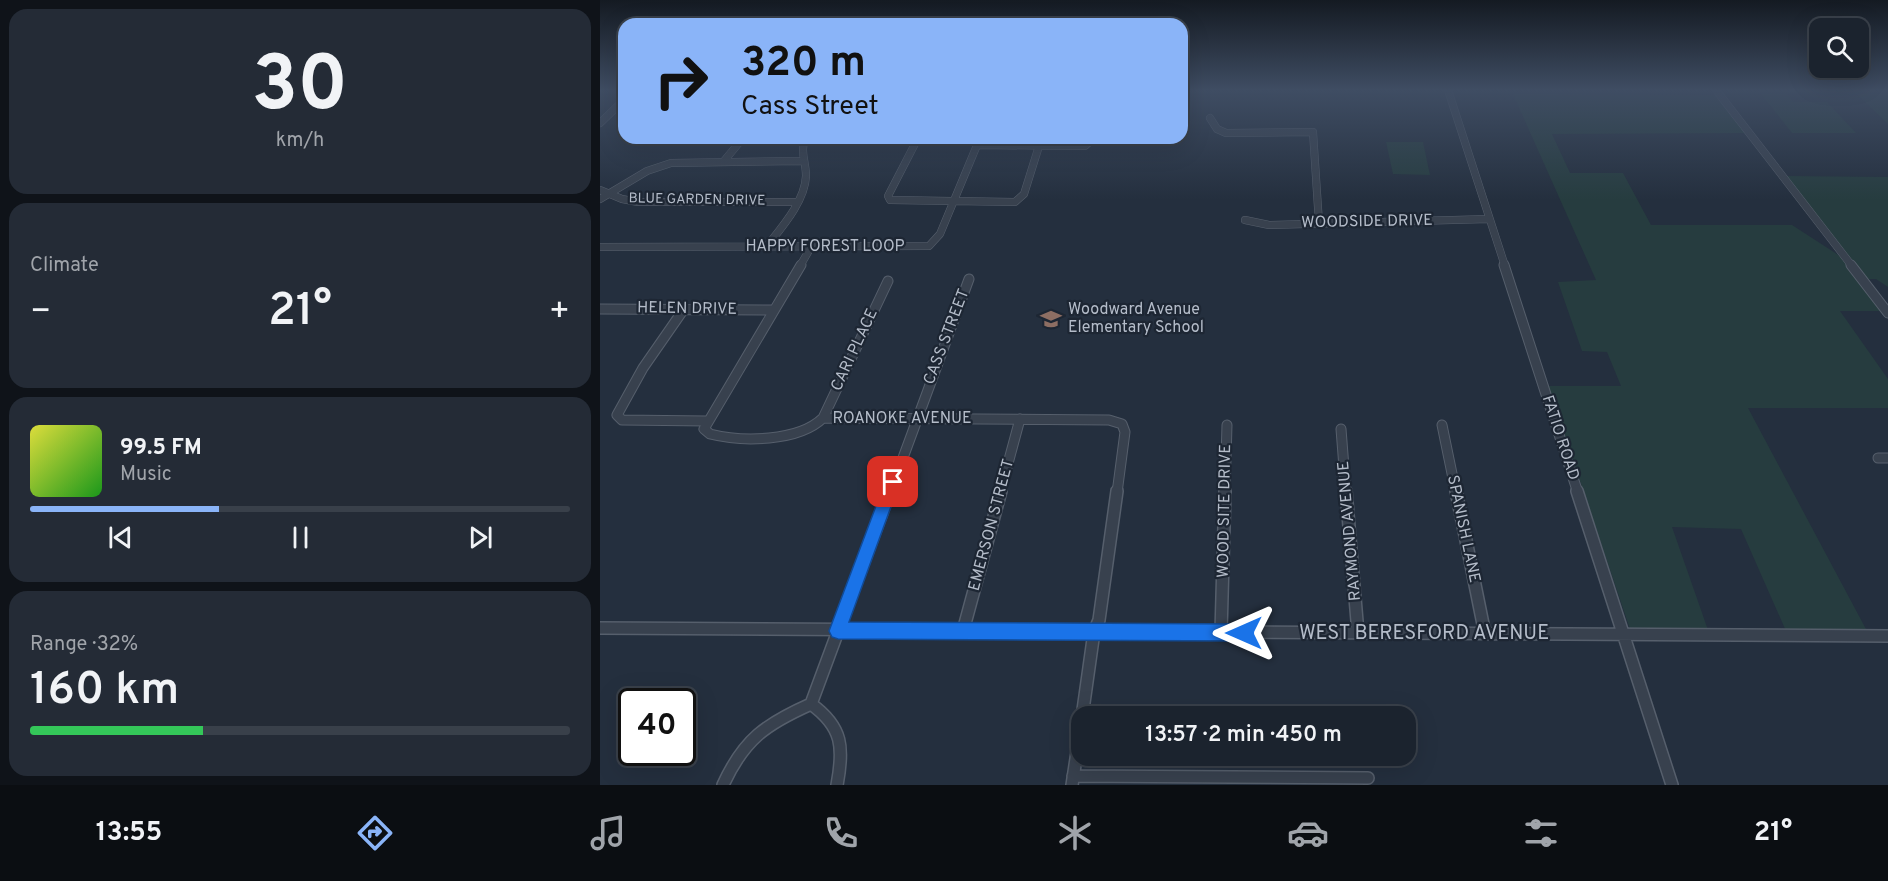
<!DOCTYPE html>
<meta charset="utf-8">
<style>
body{margin:0;font-family:Overpass,sans-serif;background:#242b36;color:#f1f3f6;height:100vh;display:flex;flex-direction:column;font-size:22px;white-space:nowrap}
*{box-sizing:border-box;margin:0}
p{font-size:20px;color:#a0a4aa}
.icon{flex:none;width:33px;height:33px;fill:none;stroke:currentColor;stroke-width:2;stroke-linecap:round;stroke-linejoin:round}
.map{position:relative;flex:1;overflow:hidden}
.drawer{display:flex;flex-direction:column;gap:9px;padding:9px;background:#0f1319;width:600px}
.drawer>*{flex:none}
.hud{position:absolute;left:18px;top:18px;width:570px;height:126px;border-radius:18px;box-shadow:0 6px 24px #0002,0 0 0 2px #39404a;background:#8ab4f8;color:#111;overflow:hidden}
.buttons{position:absolute;left:1209px;top:18px;display:grid;gap:12px}
.buttons a{display:grid;place-items:center;width:60px;height:60px;border-radius:12px;background:#1b232e;box-shadow:0 6px 24px #0002,0 0 0 2px #39404a;font-size:30px}
.speed{position:absolute;left:18px;top:688px;display:flex;gap:12px;font-size:30px;font-weight:700;text-align:center}
.speed>*{display:grid;place-content:center;width:78px;height:78px;border-radius:50%;background:#1b232e;box-shadow:0 6px 24px #0002,0 0 0 2px #39404a;line-height:1}
.speed .limit{border:3px solid #111;border-radius:9px;background:#fff;color:#111}
.pin{position:absolute;display:grid;place-items:center;width:51px;height:51px;color:#fff;margin:-26px;border-radius:12px;box-shadow:0 3px 9px #0006}
.me{position:absolute;width:66px;margin:-33px;rotate:270deg;stroke-linejoin:round;filter:drop-shadow(0 0 4px #0008)}
.turn{display:flex;align-items:center;gap:21px;height:126px;padding:0 24px;font-size:27px}
.turn .icon{width:78px;height:78px;stroke-width:2.5}
.turn b{display:block;font-size:42px;line-height:51px}
.big{font-size:45px;font-weight:600;line-height:1.1}
.drawer .card{flex:1;display:flex;flex-direction:column;justify-content:center;gap:9px;min-width:0;padding:0 21px;border-radius:18px;background:#242b36}
.drawer .dial{align-items:center;gap:0}
.dial b{font-size:78px;line-height:1}
.song{display:flex;align-items:center;gap:18px}
.cover{width:72px;height:72px;border-radius:9px;background:linear-gradient(135deg,hsl(60 70% 55%),hsl(120 70% 35%))}
.played{height:6px;border-radius:3px;background:linear-gradient(90deg,#8ab4f8 35%,#39404a 35%)}
.keys{display:flex;justify-content:space-around;direction:ltr}
.heat{display:flex;justify-content:space-between;align-items:center;font-size:33px;direction:ltr}
.charge{height:9px;border-radius:4px;background:linear-gradient(90deg,#34c759 32%,#39404a 0)}
.trip{position:absolute;left:471px;top:706px;width:345px;height:60px;border-radius:18px;background:#1b232e;box-shadow:0 6px 24px #0002,0 0 0 2px #39404a;font-weight:600;line-height:60px;text-align:center}
.menu{display:flex;height:96px;justify-content:space-around;align-items:center;background:#0b0e12;color:#a0a4aa}
.menu .icon{width:42px;height:42px}
.menu .selected{color:#8ab4f8}
.menu b{font-size:27px;color:#f1f3f6}
main{display:flex;flex:1;min-height:0}
.map>svg:first-child{display:block}
.green{fill:#263c3f}
.lines{fill:none;stroke-linecap:round;stroke-linejoin:round}
.minor-far2-casing{stroke:#565f6c;stroke-width:8}
.minor-far1-casing{stroke:#565f6c;stroke-width:11}
.minor-casing{stroke:#565f6c;stroke-width:14}
.minor-far2{stroke:#38414e;stroke-width:7}
.minor-far1{stroke:#38414e;stroke-width:9}
.minor{stroke:#38414e;stroke-width:11}
.route{fill:#1a73e8;stroke:#114b97;stroke-width:1.5}
.labels{text-anchor:middle;dominant-baseline:central;stroke-width:4.5;stroke-linejoin:round;paint-order:stroke}
.far-street-label{font-size:14px;fill:#b4bcc9;stroke:#1d2633}
.street-label{font-size:16px;fill:#b4bcc9;stroke:#1d2633}
.poi-label{font-size:16px;fill:#b4bcc9;stroke:#1d2633;text-anchor:start}
.near-street-label{font-size:20px;fill:#b4bcc9;stroke:#1d2633}
</style>
<main>
<section class="drawer">
<div class="card dial"><b>30</b><p>km/h</p></div>
<div class="card"><p>Climate</p>
<div class="heat"><a>−</a><b class="big">21°</b><a>+</a></div>
</div>
<div class="card">
<div class="song"><i class="cover"></i><div><b>99.5 FM</b><p>Music</p></div></div>
<div class="played"></div>
<div class="keys"><svg class="icon" aria-label="previous" viewBox="0 0 24 24"><path d="M18 5L8 12l10 7zM5 5v14"/></svg><svg class="icon" aria-label="pause" viewBox="0 0 24 24"><path d="M8 5v14M16 5v14"/></svg><svg class="icon" aria-label="next" viewBox="0 0 24 24"><path d="M6 5l10 7-10 7zM19 5v14"/></svg></div>
</div>
<div class="card"><p>Range · 32%</p><b class="big">160 km</b><div class="charge"></div></div>
</section>
<div class="map">
<svg width="1288" height="785" viewBox="0 0 1288 785">
<rect width="100%" height="100%" fill="#242f3e"/>
<path class="green" d="M 1158,90 L 1288,90 L 1288,124 L 1257,94 L 1186,93 L 1193,102 L 1227,102 L 1256,133 L 1192,133 Z
M 913,94 L 1117,95 L 1147,133 L 952,134 L 970,173 L 1023,173 L 1051,225 L 1192,225 L 1243,258 L 1283,311 L 1240,311 L 1288,379 L 1288,408 L 1148,408 L 1267,631 L 1186,631 L 1141,529 L 1072,527 L 1108,630 L 1030,629 L 948,386 L 1021,386 L 1007,352 L 982,351 L 958,282 L 996,280 Z
M 786,142 L 823,142 L 830,175 L 793,174 Z
M 1185,176 L 1288,177 L 1288,287 L 1276,279 L 1265,279 Z"/>
<g class="lines">
<defs>
<path id="minor-far2" d="M 848,90 L 905,266
M 1116,90 L 1252,266
M 610,118 L 617,129 L 626,133 L 713,132 L 719,223
M 0,123 L 24,100
M 318,138 L 288,196 L 290,200 L 415,202 L 424,194 L 439,146
M 377,145 L 485,146 L 494,138
M 124,161 L 143,138
M 0,190 L 22,199 L 38,202 L 196,202
M 0,199 L 47,171 L 71,163 L 202,161
M 645,220 L 669,225 L 889,219
M 167,246 C 182,227 205,201 206,176 C 206,162 200,152 205,138
M 0,247 L 329,246 L 340,234 L 380,138
M 200,266 L 211,247"/>
<path id="minor-far1" d="M 201,265 L 104,429 L 110,434 C 142,442 198,442 223,418 L 509,420 L 522,424 L 525,432 L 517,493
M 904,265 L 978,493
M 1251,265 L 1288,313
M 0,309 L 173,310
M 84,309 L 43,368 L 17,415 L 22,420 L 107,421
M 223,418 L 288,281
M 842,425 L 856,493
M 741,429 L 746,493
M 1278,458 L 1288,458
M 290,493 L 369,279
M 400,493 L 420,419
M 625,493 L 627,425"/>
<path id="minor" d="M 746,491 L 758,633
M 856,491 L 885,634
M 977,491 L 1072,785
M 0,628 L 1288,636
M 363,631 L 401,491
M 621,632 L 625,491
M 211,704 C 243,727 244,748 237,785
M 482,717 L 494,632 L 499,620 L 517,491
M 473,776 L 768,778
M 123,785 C 144,739 166,724 211,704 L 290,491
M 472,785 L 482,719"/>
</defs>
<use href="#minor-far2" class="minor-far2-casing"/>
<use href="#minor-far1" class="minor-far1-casing"/>
<use href="#minor" class="minor-casing"/>
<use href="#minor-far2" class="minor-far2"/>
<use href="#minor-far1" class="minor-far1"/>
<use href="#minor" class="minor"/>
</g>
<linearGradient id="sky" x2="0" y2="1"><stop stop-color="#141a22"/><stop offset="0.45" stop-color="#3f4d63"/><stop offset="1" stop-color="#3f4d63" stop-opacity="0"/></linearGradient>
<rect width="1288" height="200" fill="url(#sky)"/>
<path class="route" d="M 293,476 L 298,478 L 300,482 L 249,622 L 644,624 L 650,626 L 653,633 L 650,639 L 644,641 L 238,639 L 232,637 L 229,631 L 285,482 L 287,478 Z"/>
<defs>
<symbol id="school-bare" viewBox="-9 -9 18 18"><path d="M0-5L7-2L0 1L-7-2ZM-4 1L0 2.5L4 1V4Q0 6-4 4Z" fill="#8d6e63" stroke="#1d2633" stroke-width="2.5" paint-order="stroke"/></symbol>
</defs>
<g fill-rule="evenodd">
<use href="#school-bare" x="436" y="304" width="30" height="30"/>
</g>
<g class="labels">
<g class="far-street-label">
<text transform="translate(97 200) rotate(1)">BLUE GARDEN DRIVE</text>
</g>
<g class="street-label">
<text transform="translate(767 222) rotate(-1)">WOODSIDE DRIVE</text>
<text x="225" y="247">HAPPY FOREST LOOP</text>
<text transform="translate(87 309) rotate(1)">HELEN DRIVE</text>
<text transform="translate(347 337) rotate(-69)">CASS STREET</text>
<text transform="translate(255 350) rotate(-65)">CARI PLACE</text>
<text x="302" y="419">ROANOKE AVENUE</text>
<text transform="translate(960 438) rotate(72)">FATIO ROAD</text>
<text transform="translate(625 511) rotate(-89)">WOOD SITE DRIVE</text>
<text transform="translate(392 525) rotate(-75)">EMERSON STREET</text>
<text transform="translate(863 529) rotate(78)">SPANISH LANE</text>
<text transform="translate(750 531) rotate(-95)">RAYMOND AVENUE</text>
</g>
<g class="poi-label">
<text x="468" y="310">Woodward Avenue<tspan x="468" dy="18">Elementary School</tspan></text>
</g>
<g class="near-street-label">
<text x="824" y="634">WEST BERESFORD AVENUE</text>
</g>
</g>
</svg>
<div class="buttons">
<a><svg class="icon" aria-label="search" viewBox="0 0 24 24"><circle cx="10" cy="10" r="6"/><path d="M15 15l6 6"/></svg></a>
</div>
<div class="speed"><div class="limit">40</div></div>
<div class="pin" style="left:293px;top:482px;background:#d93025"><svg class="icon" aria-label="arrive" viewBox="0 0 24 24"><path d="M6 21V4h12l-3 4 3 4H6"/></svg></div>
<svg class="me" style="left:644px;top:633px" viewBox="-20 -20 40 40"><path d="M0-17L14 15 0 8-14 15z" fill="#1a73e8" stroke="#fff" stroke-width="4"/></svg>
<div class="trip">13:57 · 2 min · 450 m</div>
<div class="hud">
<div class="turn"><svg class="icon" aria-label="right" viewBox="0 0 24 24"><path d="M7 20v-9h11M14 6l5 5-5 5"/></svg><div><b>320 m</b>Cass Street</div></div>
</div>
</div>
</main>
<nav class="menu">
<b>13:55</b>
<svg class="icon selected" aria-label="directions" viewBox="0 0 24 24"><path d="M12 3l9 9-9 9-9-9zM9 14v-3h6M13 9l2 2-2 2"/></svg>
<svg class="icon" aria-label="music" viewBox="0 0 24 24"><path d="M9 18V5l10-2v13"/><circle cx="6" cy="18" r="3"/><circle cx="16" cy="16" r="3"/></svg>
<svg class="icon" aria-label="phone" viewBox="0 0 24 24"><path d="M5 4h4l2 5-3 2q2 4 5 5l2-3 5 2v4C11 20 4 13 5 4z"/></svg>
<svg class="icon" aria-label="climate" viewBox="0 0 24 24"><path d="M12 3v18M4 7l16 10M4 17L20 7"/></svg>
<svg class="icon" aria-label="car" viewBox="0 0 24 24"><path d="M5 17H2v-5l4-1 3-4h7l3 4 3 1v5h-3M9 17h6M6 11h13"/><circle cx="7" cy="17" r="2"/><circle cx="17" cy="17" r="2"/></svg>
<svg class="icon" aria-label="filters" viewBox="0 0 24 24"><path d="M4 7h16M4 17h16"/><circle cx="9" cy="7" r="2"/><circle cx="15" cy="17" r="2"/></svg>
<b>21°</b>
</nav>
